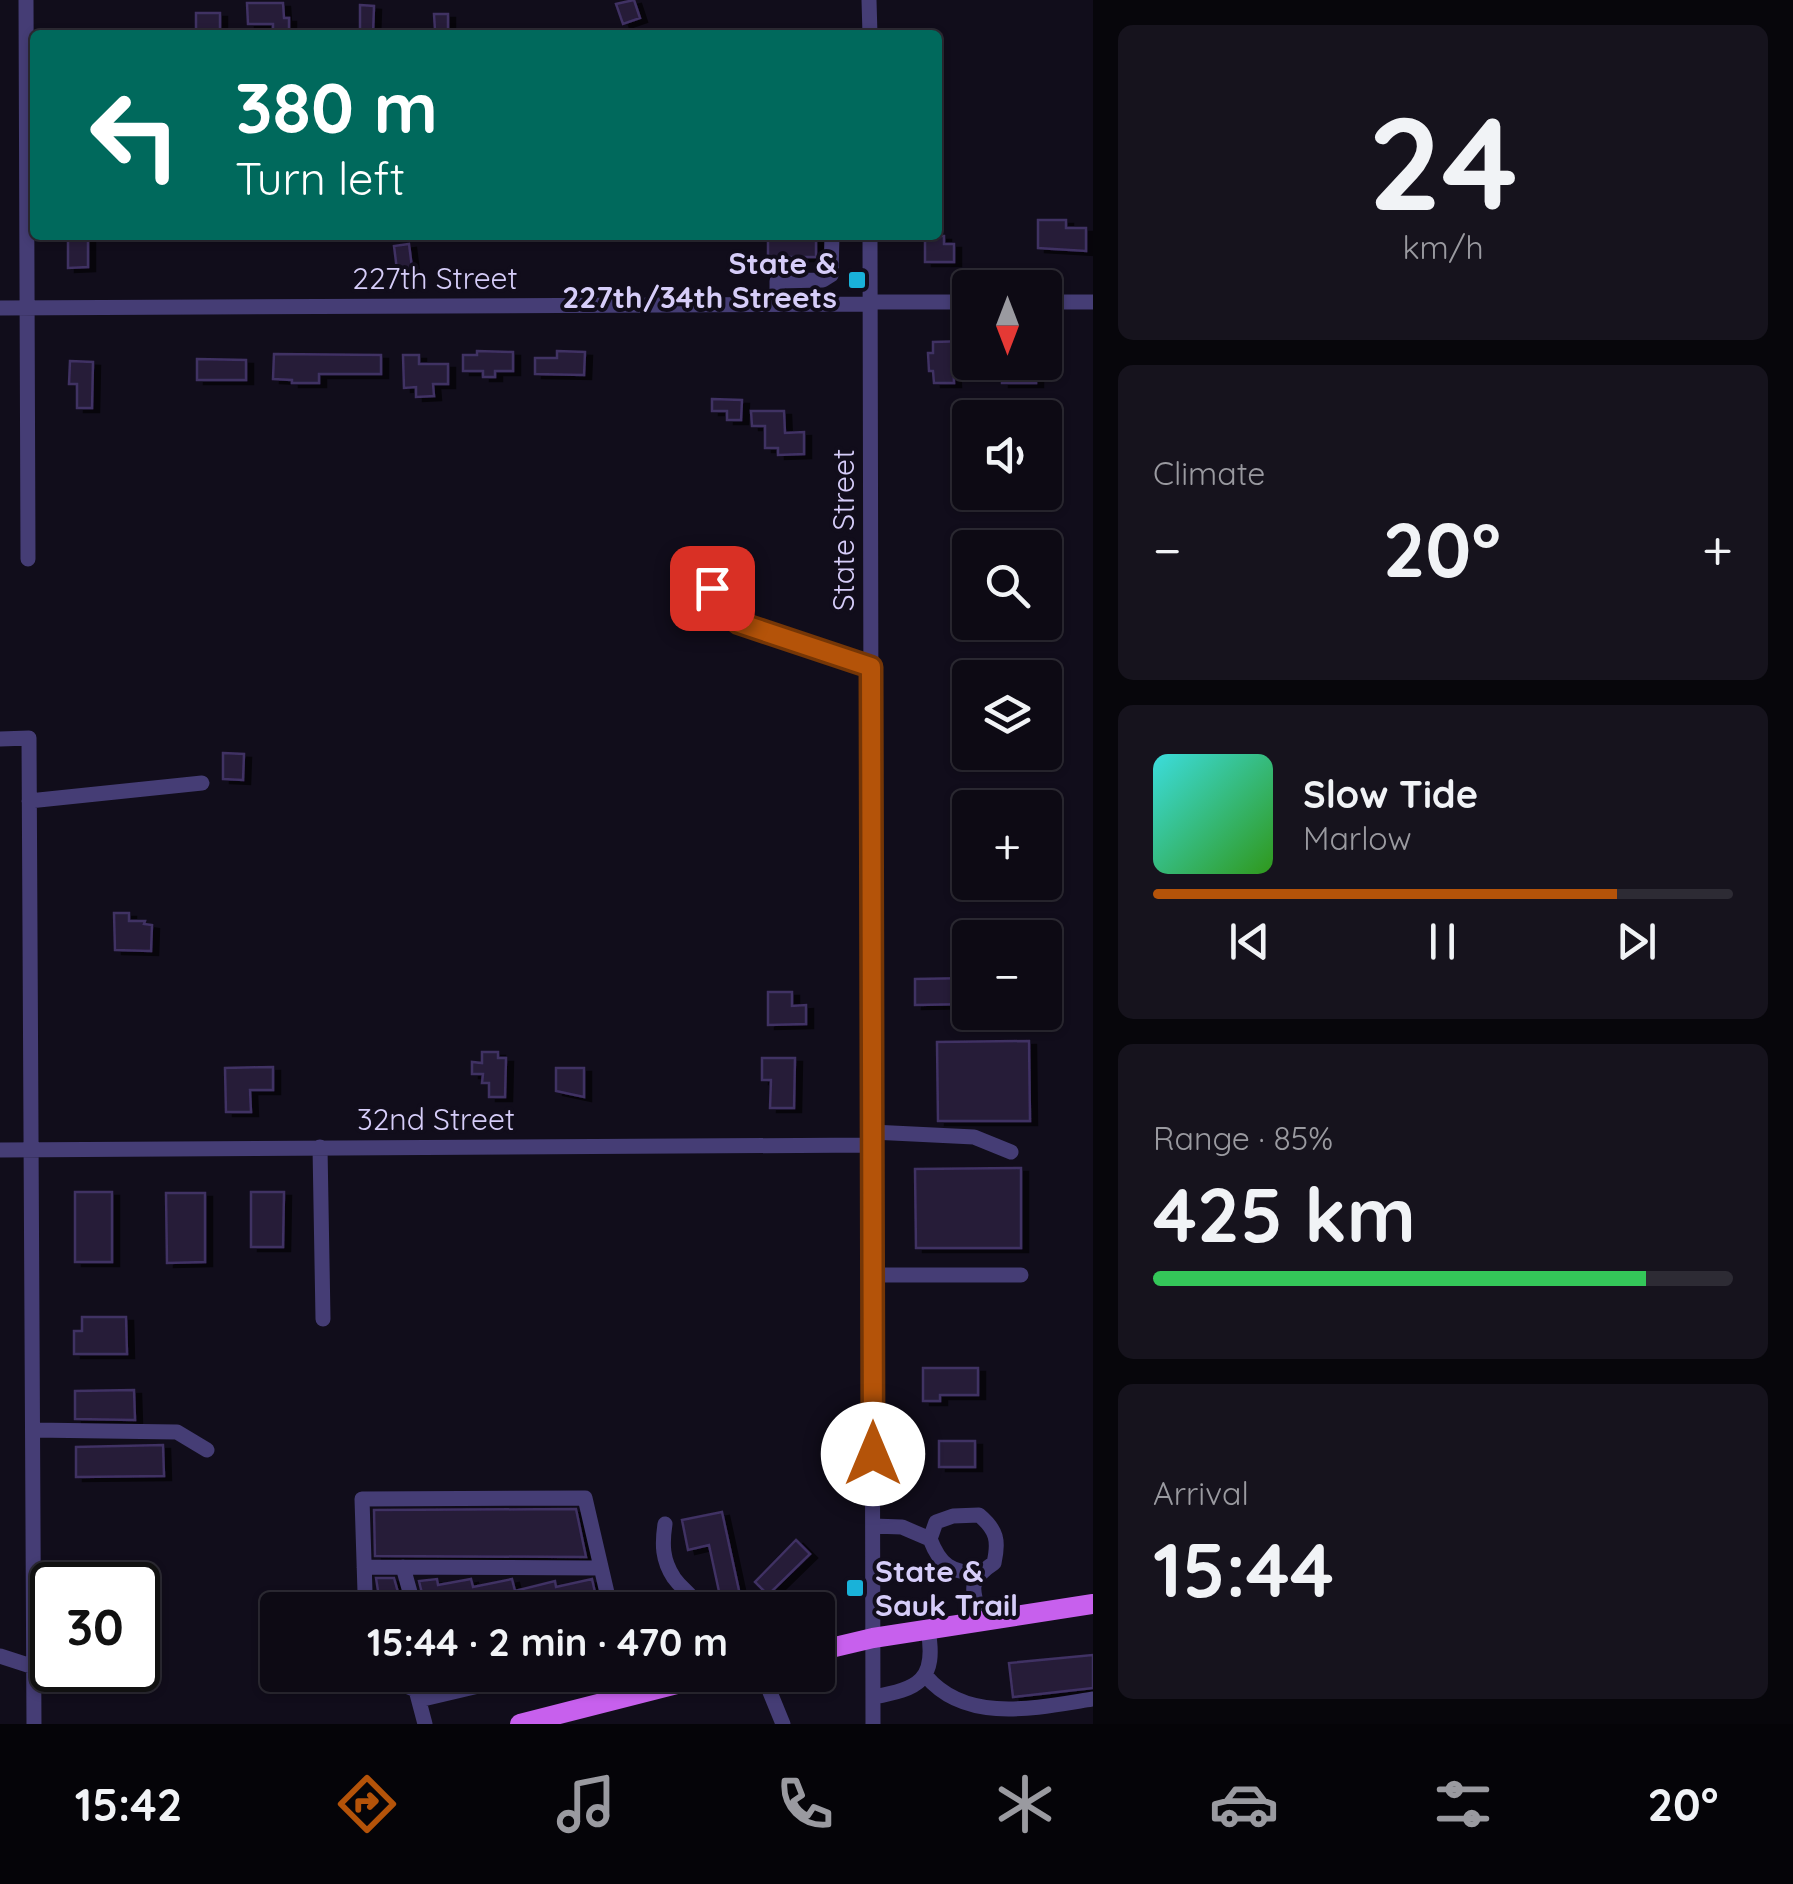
<!DOCTYPE html>
<meta charset="utf-8">
<style>
body{margin:0;font-family:Quicksand,sans-serif;background:#16131d;color:#f1f3f6;height:100vh;display:flex;flex-direction:column;font-size:38px;white-space:nowrap}
*{box-sizing:border-box;margin:0}
p{font-size:32px;color:#9a9aa0}
.icon{flex:none;width:55px;height:55px;fill:none;stroke:currentColor;stroke-width:2;stroke-linecap:round;stroke-linejoin:round}
.map{position:relative;flex:1;overflow:hidden}
.panel{display:flex;flex-direction:column;gap:25px;padding:25px;background:#07060b;width:700px}
.panel>*{flex:none}
.hud{position:absolute;left:30px;top:30px;width:912px;height:210px;border-radius:10px;box-shadow:0 2px 8px #0004,0 0 0 2px #2d2b34;background:#00695c;color:#fff;overflow:hidden}
.needle{width:65px;rotate:180deg}
.fabs{position:absolute;left:952px;top:270px;display:grid;gap:20px}
.fabs a{display:grid;place-items:center;width:110px;height:110px;border-radius:10px;background:#0d0a14;box-shadow:0 2px 8px #0004,0 0 0 2px #2d2b34;font-size:50px}
.speed{position:absolute;left:30px;top:1562px;display:flex;gap:20px;font-size:50px;font-weight:700;text-align:center}
.speed>*{display:grid;place-content:center;width:130px;height:130px;border-radius:50%;background:#0d0a14;box-shadow:0 2px 8px #0004,0 0 0 2px #2d2b34;line-height:1}
.speed .limit{border:5px solid #111;border-radius:15px;background:#fff;color:#111}
.pin{position:absolute;display:grid;place-items:center;width:85px;height:85px;color:#fff;margin:-42px;border-radius:20px;box-shadow:0 5px 15px #0006}
.me{position:absolute;width:110px;margin:-55px;rotate:0deg;stroke-linejoin:round;filter:drop-shadow(0 0 8px #0008)}
.turn{display:flex;align-items:center;gap:35px;height:210px;padding:0 40px;font-size:45px}
.turn .icon{width:130px;height:130px;stroke-width:2.5}
.turn b{display:block;font-size:70px;line-height:85px}
.big{font-size:75px;font-weight:800;line-height:1.1}
.panel .tile{flex:1;display:flex;flex-direction:column;justify-content:center;gap:15px;min-width:0;padding:0 35px;border-radius:15px;background:#16131d}
.panel .dial{align-items:center;gap:0}
.dial b{font-size:130px;line-height:1}
.song{display:flex;align-items:center;gap:30px}
.cover{width:120px;height:120px;border-radius:15px;background:linear-gradient(135deg,hsl(180 70% 55%),hsl(110 70% 35%))}
.played{height:10px;border-radius:5px;background:linear-gradient(90deg,#b45309 80%,#2d2b34 80%)}
.keys{display:flex;justify-content:space-around;direction:ltr}
.heat{display:flex;justify-content:space-between;align-items:center;font-size:55px;direction:ltr}
.charge{height:15px;border-radius:8px;background:linear-gradient(90deg,#34c759 85%,#2d2b34 0)}
.trip{position:absolute;left:260px;top:1592px;width:575px;height:100px;border-radius:10px;background:#0d0a14;box-shadow:0 2px 8px #0004,0 0 0 2px #2d2b34;font-weight:800;line-height:100px;text-align:center}
.tabs{display:flex;height:160px;justify-content:space-around;align-items:center;background:#050408;color:#9a9aa0}
.tabs .icon{width:70px;height:70px}
.tabs .active{color:#b45309}
.tabs b{font-size:45px;color:#f1f3f6}
main{display:flex;flex:1;min-height:0}
.map>svg:first-child{display:block}
.building{fill:#251b39;stroke:#3f3063;stroke-width:2.5;filter:url(#shadow)}
.lines{fill:none;stroke-linecap:round;stroke-linejoin:round}
.minor{stroke:#453d75;stroke-width:15}
.major{stroke:#c760ed;stroke-width:20}
.route-casing{stroke:#753606;stroke-width:25}
.route{stroke:#b45309;stroke-width:18}
.poi-dot{fill:#19b2d9;stroke:#110d1b;stroke-width:4}
.labels{text-anchor:middle;dominant-baseline:central;stroke-width:8;stroke-linejoin:round;paint-order:stroke}
.poi-label{font-size:30px;font-weight:bold;fill:#d6cdf9;stroke:#110d1b;text-anchor:end}
.street-label{font-size:30px;fill:#d6cdf9;stroke:#110d1b}
</style>
<main>
<div class="map">
<svg width="1093" height="1724" viewBox="0 0 1093 1724">
<defs>
<filter id="shadow"><feDropShadow dx="7" dy="4" stdDeviation="0" flood-color="#0009"/></filter>
</defs>
<rect width="100%" height="100%" fill="#110d1b"/>
<path class="building" d="M 634,0 L 640,18 L 623,24 L 616,4 Z
M 247,3 L 283,3 L 284,18 L 289,18 L 289,35 L 273,35 L 273,24 L 248,24 Z
M 360,5 L 374,6 L 373,34 L 360,34 Z
M 196,13 L 220,13 L 220,35 L 196,34 Z
M 434,14 L 448,14 L 448,30 L 435,30 Z
M 1038,220 L 1066,220 L 1066,228 L 1086,228 L 1086,251 L 1038,248 Z
M 768,235 L 816,235 L 816,257 L 768,257 Z
M 925,236 L 944,236 L 944,244 L 954,244 L 954,262 L 925,262 Z
M 68,238 L 88,238 L 88,267 L 68,268 Z
M 409,244 L 412,268 L 397,270 L 394,246 Z
M 969,341 L 970,358 L 953,358 L 954,383 L 934,383 L 933,371 L 929,371 L 928,353 L 933,353 L 933,342 Z
M 477,351 L 513,352 L 513,371 L 495,371 L 495,377 L 483,377 L 483,371 L 463,371 L 463,355 L 477,355 Z
M 557,351 L 585,352 L 584,375 L 535,374 L 535,358 L 557,358 Z
M 274,354 L 381,355 L 381,374 L 319,374 L 319,383 L 292,383 L 292,380 L 273,379 Z
M 403,355 L 419,355 L 419,364 L 448,364 L 448,384 L 433,384 L 434,396 L 416,397 L 416,387 L 404,388 Z
M 197,359 L 246,360 L 246,380 L 197,380 Z
M 70,361 L 93,362 L 92,408 L 77,408 L 77,384 L 69,384 Z
M 1002,362 L 1036,362 L 1036,383 L 1002,383 Z
M 712,399 L 742,400 L 741,420 L 727,420 L 727,411 L 712,411 Z
M 751,411 L 784,411 L 785,433 L 804,432 L 804,454 L 778,455 L 778,448 L 765,448 L 765,426 L 752,426 Z
M 223,753 L 244,754 L 243,780 L 223,779 Z
M 114,913 L 129,913 L 129,921 L 145,921 L 144,924 L 152,925 L 151,951 L 115,950 Z
M 970,978 L 970,1004 L 915,1005 L 915,979 Z
M 768,992 L 792,992 L 792,1006 L 806,1005 L 806,1024 L 768,1025 Z
M 1029,1041 L 1030,1121 L 938,1121 L 937,1042 Z
M 482,1052 L 498,1052 L 498,1058 L 506,1058 L 505,1097 L 489,1097 L 489,1083 L 482,1083 L 483,1074 L 472,1074 L 472,1062 L 482,1063 Z
M 762,1058 L 795,1058 L 794,1108 L 770,1108 L 771,1080 L 762,1080 Z
M 273,1067 L 273,1090 L 250,1090 L 251,1112 L 226,1112 L 225,1068 Z
M 556,1068 L 584,1068 L 584,1097 L 556,1091 Z
M 1021,1168 L 1021,1248 L 916,1248 L 915,1169 Z
M 75,1192 L 112,1192 L 112,1262 L 75,1262 Z
M 251,1192 L 284,1192 L 283,1247 L 251,1247 Z
M 166,1193 L 205,1193 L 205,1262 L 167,1263 Z
M 82,1317 L 126,1317 L 127,1354 L 74,1354 L 74,1331 L 82,1331 Z
M 923,1368 L 978,1368 L 978,1395 L 940,1395 L 940,1401 L 923,1401 Z
M 134,1390 L 135,1420 L 75,1419 L 75,1391 Z
M 939,1441 L 975,1441 L 975,1467 L 939,1467 Z
M 163,1445 L 164,1476 L 76,1477 L 76,1447 Z
M 576,1509 L 586,1557 L 375,1556 L 374,1510 Z
M 722,1512 L 743,1609 L 736,1610 L 723,1610 L 709,1545 L 688,1550 L 682,1520 Z
M 796,1540 L 810,1554 L 768,1595 L 755,1582 Z
M 376,1578 L 394,1578 L 403,1610 L 381,1610 Z
M 437,1579 L 438,1585 L 471,1579 L 473,1587 L 512,1579 L 515,1591 L 555,1581 L 556,1587 L 592,1579 L 599,1610 L 426,1610 L 419,1581 Z
M 1093,1655 L 1093,1688 L 1013,1697 L 1009,1663 Z"/>
<g class="lines">
<path class="minor" d="M 26,0 L 28,559
M 869,0 L 870,35
M 870,235 L 873,1724
M 870,302 L 970,302
M 1045,302 L 1093,302
M 777,304 L 777,281 L 823,280 L 831,275 L 832,235
M 0,308 L 870,304
M 712,588 L 729,614 L 739,623 L 871,667
M 0,739 L 29,738 L 34,1724
M 29,801 L 202,783
M 872,1132 L 974,1137 L 1011,1152
M 320,1147 L 323,1319
M 0,1150 L 872,1145
M 872,1275 L 1021,1275
M 33,1430 L 177,1432 L 207,1450
M 665,1524 C 662,1544 662,1560 674,1578 C 684,1592 692,1592 698,1610
M 873,1526 L 902,1527 L 930,1539
M 364,1567 L 601,1568
M 403,1567 L 415,1610
M 979,1573 C 951,1573 940,1565 930,1539 L 936,1522 L 953,1516 L 979,1515 C 997,1530 999,1541 994,1563 C 965,1582 973,1592 982,1621
M 370,1610 L 365,1592 L 362,1499 L 585,1498 L 611,1610
M 0,1656 L 34,1667
M 390,1675 L 392,1680 L 416,1690 L 425,1724
M 432,1675 L 438,1695
M 627,1675 L 632,1695
M 763,1675 L 783,1724
M 926,1676 C 966,1724 1036,1708 1093,1699
M 873,1697 C 919,1689 937,1680 928,1630
M 419,1700 L 525,1675"/>
<path class="major" d="M 818,1651 L 873,1638 L 1093,1604
M 520,1724 L 712,1675"/>
</g>
<g class="lines">
<defs>
<path id="route" d="M 712,588 L 728,614 L 739,623 L 871,667 L 873,1454"/>
</defs>
<use href="#route" class="route-casing"/>
<use href="#route" class="route"/>
</g>
<g class="poi-dot">
<rect x="847" y="270" width="20" height="20" rx="5"/>
<rect x="845" y="1578" width="20" height="20" rx="5"/>
</g>
<g class="labels">
<g class="poi-label">
<text x="837" y="263">State &amp;<tspan x="837" dy="34">227th/34th Streets</tspan></text>
<text x="875" y="1571" text-anchor="start">State &amp;<tspan x="875" dy="34">Sauk Trail</tspan></text>
</g>
<g class="street-label">
<text x="435" y="278">227th Street</text>
<text transform="translate(843 530) rotate(-90)">State Street</text>
<text x="436" y="1119">32nd Street</text>
</g>
</g>
</svg>
<div class="fabs">
<a><svg class="needle" viewBox="-14 -14 28 28"><path d="M0-13l5 13h-10z" fill="#e53935"/><path d="M0 13l5-13h-10z" fill="#9a9aa0"/></svg></a>
<a><svg class="icon" aria-label="sound" viewBox="0 0 24 24"><path d="M4 9h4l5-4v14l-5-4H4zM17 9q2 3 0 6"/></svg></a>
<a><svg class="icon" aria-label="search" viewBox="0 0 24 24"><circle cx="10" cy="10" r="6"/><path d="M15 15l6 6"/></svg></a>
<a><svg class="icon" aria-label="layers" viewBox="0 0 24 24"><path d="M12 4l9 5-9 5-9-5zM3 14l9 5 9-5"/></svg></a>
<a>+</a>
<a>−</a>
</div>
<div class="speed"><div class="limit">30</div></div>
<div class="pin" style="left:712px;top:588px;background:#d93025"><svg class="icon" aria-label="arrive" viewBox="0 0 24 24"><path d="M6 21V4h12l-3 4 3 4H6"/></svg></div>
<svg class="me" style="left:873px;top:1454px" viewBox="-20 -20 40 40"><circle r="19" fill="#fff"/><path d="M0-13L10 11 0 6-10 11z" fill="#b45309"/></svg>
<div class="trip">15:44 · 2 min · 470 m</div>
<div class="hud">
<div class="turn"><svg class="icon" aria-label="left" viewBox="0 0 24 24"><path d="M17 20v-9H6M10 6l-5 5 5 5"/></svg><div><b>380 m</b>Turn left</div></div>
</div>
</div>
<section class="panel">
<div class="tile dial"><b>24</b><p>km/h</p></div>
<div class="tile"><p>Climate</p>
<div class="heat"><a>−</a><b class="big">20°</b><a>+</a></div>
</div>
<div class="tile">
<div class="song"><i class="cover"></i><div><b>Slow Tide</b><p>Marlow</p></div></div>
<div class="played"></div>
<div class="keys"><svg class="icon" aria-label="previous" viewBox="0 0 24 24"><path d="M18 5L8 12l10 7zM5 5v14"/></svg><svg class="icon" aria-label="pause" viewBox="0 0 24 24"><path d="M8 5v14M16 5v14"/></svg><svg class="icon" aria-label="next" viewBox="0 0 24 24"><path d="M6 5l10 7-10 7zM19 5v14"/></svg></div>
</div>
<div class="tile"><p>Range · 85%</p><b class="big">425 km</b><div class="charge"></div></div>
<div class="tile"><p>Arrival</p><b class="big">15:44</b></div>
</section>
</main>
<nav class="tabs">
<b>15:42</b>
<svg class="icon active" aria-label="directions" viewBox="0 0 24 24"><path d="M12 3l9 9-9 9-9-9zM9 14v-3h6M13 9l2 2-2 2"/></svg>
<svg class="icon" aria-label="music" viewBox="0 0 24 24"><path d="M9 18V5l10-2v13"/><circle cx="6" cy="18" r="3"/><circle cx="16" cy="16" r="3"/></svg>
<svg class="icon" aria-label="phone" viewBox="0 0 24 24"><path d="M5 4h4l2 5-3 2q2 4 5 5l2-3 5 2v4C11 20 4 13 5 4z"/></svg>
<svg class="icon" aria-label="climate" viewBox="0 0 24 24"><path d="M12 3v18M4 7l16 10M4 17L20 7"/></svg>
<svg class="icon" aria-label="car" viewBox="0 0 24 24"><path d="M5 17H2v-5l4-1 3-4h7l3 4 3 1v5h-3M9 17h6M6 11h13"/><circle cx="7" cy="17" r="2"/><circle cx="17" cy="17" r="2"/></svg>
<svg class="icon" aria-label="filters" viewBox="0 0 24 24"><path d="M4 7h16M4 17h16"/><circle cx="9" cy="7" r="2"/><circle cx="15" cy="17" r="2"/></svg>
<b>20°</b>
</nav>
